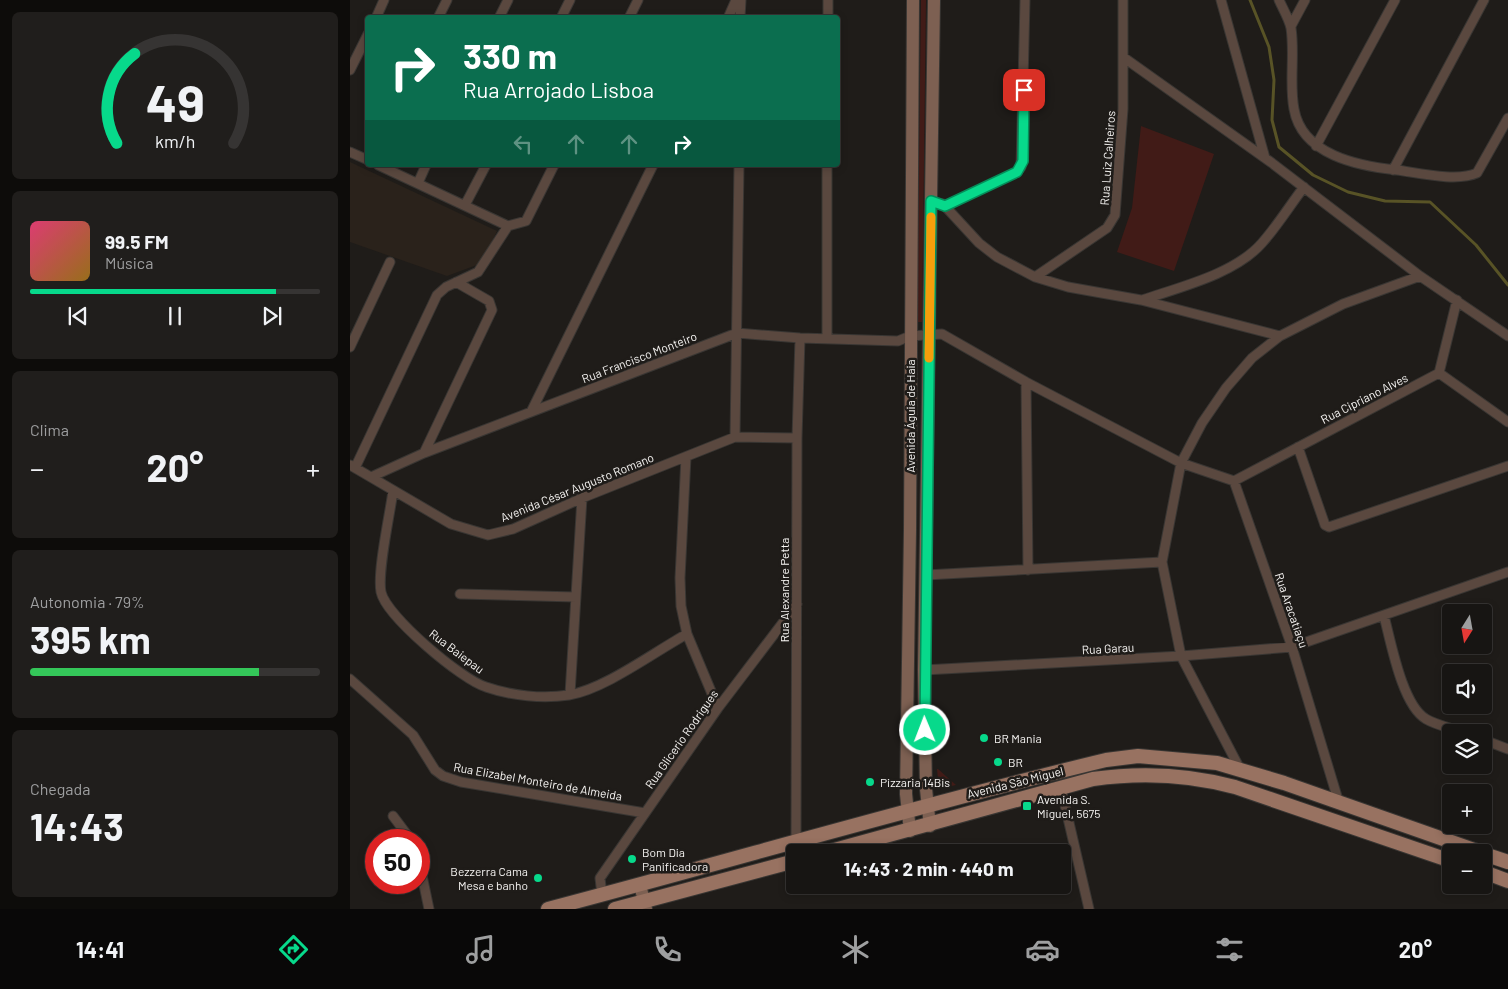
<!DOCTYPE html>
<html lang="pt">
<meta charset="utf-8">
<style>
body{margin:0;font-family:Barlow,sans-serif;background:#201e1c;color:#f1f3f6;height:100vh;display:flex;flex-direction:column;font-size:19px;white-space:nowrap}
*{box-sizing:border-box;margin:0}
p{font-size:16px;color:#9e9fa0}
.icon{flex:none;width:28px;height:28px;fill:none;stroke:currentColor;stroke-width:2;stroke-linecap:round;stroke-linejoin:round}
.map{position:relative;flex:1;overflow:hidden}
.drawer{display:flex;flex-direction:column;gap:12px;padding:12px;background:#0d0c0a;width:350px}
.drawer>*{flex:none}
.banner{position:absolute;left:15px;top:15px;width:475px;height:152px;border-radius:5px;box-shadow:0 2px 8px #0003,0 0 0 1px #363433;background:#0b6e4f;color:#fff;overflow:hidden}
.needle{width:32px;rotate:191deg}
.controls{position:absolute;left:1092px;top:604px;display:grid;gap:10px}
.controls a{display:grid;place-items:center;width:50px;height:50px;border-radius:5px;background:#171513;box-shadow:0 2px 8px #0003,0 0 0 1px #363433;font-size:25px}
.speed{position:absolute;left:15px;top:829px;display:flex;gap:10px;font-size:25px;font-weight:700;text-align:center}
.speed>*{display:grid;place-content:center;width:65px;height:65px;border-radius:50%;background:#171513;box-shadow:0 2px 8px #0003,0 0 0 1px #363433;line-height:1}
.speed .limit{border:8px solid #d22;background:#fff;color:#111}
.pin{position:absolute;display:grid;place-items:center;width:42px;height:42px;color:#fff;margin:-21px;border-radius:10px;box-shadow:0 2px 8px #0006}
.me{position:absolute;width:55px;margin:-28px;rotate:359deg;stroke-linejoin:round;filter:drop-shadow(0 0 4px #0008)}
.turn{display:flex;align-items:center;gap:18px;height:105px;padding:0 15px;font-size:22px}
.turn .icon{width:65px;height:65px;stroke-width:2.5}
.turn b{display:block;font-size:35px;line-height:42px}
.lanes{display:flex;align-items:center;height:48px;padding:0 15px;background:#0003;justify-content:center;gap:25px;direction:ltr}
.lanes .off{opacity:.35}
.big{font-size:38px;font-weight:700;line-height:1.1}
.drawer .tile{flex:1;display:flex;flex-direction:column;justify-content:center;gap:8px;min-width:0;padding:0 18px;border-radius:8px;background:#201e1c}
.drawer .dial{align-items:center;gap:0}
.dial svg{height:130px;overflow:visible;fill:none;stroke:#363433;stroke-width:7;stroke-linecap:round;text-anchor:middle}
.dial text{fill:#f1f3f6;stroke:none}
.song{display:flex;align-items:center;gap:15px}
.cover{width:60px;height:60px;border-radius:8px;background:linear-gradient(135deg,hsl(340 70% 55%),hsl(40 70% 35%))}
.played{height:5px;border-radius:2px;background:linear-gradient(90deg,#07d98b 85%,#363433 85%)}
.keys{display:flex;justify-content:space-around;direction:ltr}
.heat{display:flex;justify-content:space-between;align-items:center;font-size:28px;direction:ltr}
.charge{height:8px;border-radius:4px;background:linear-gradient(90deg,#34c759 79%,#363433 0)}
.trip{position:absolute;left:436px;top:844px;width:285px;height:50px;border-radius:5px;background:#171513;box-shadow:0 2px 8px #0003,0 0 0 1px #363433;font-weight:700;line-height:50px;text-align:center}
.dock{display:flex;height:80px;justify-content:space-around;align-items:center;background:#090808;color:#9e9fa0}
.dock .icon{width:35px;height:35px}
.dock .on{color:#07d98b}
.dock b{font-size:22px;color:#f1f3f6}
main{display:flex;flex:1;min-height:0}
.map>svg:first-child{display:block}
.built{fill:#2a221b}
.green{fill:#411b17}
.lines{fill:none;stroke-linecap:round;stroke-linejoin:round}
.stream{stroke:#585326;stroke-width:3}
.street-casing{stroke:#393633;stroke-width:11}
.secondary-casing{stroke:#393633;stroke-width:14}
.primary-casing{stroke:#393633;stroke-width:16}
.street{stroke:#5a483f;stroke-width:9}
.secondary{stroke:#7d6052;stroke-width:12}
.primary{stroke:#987261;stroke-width:14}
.route-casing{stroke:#058d5a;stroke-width:12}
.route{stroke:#07d98b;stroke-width:9}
.slow{stroke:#f59e0b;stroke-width:9}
.poi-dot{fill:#07d98b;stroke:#1f1c19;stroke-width:2}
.labels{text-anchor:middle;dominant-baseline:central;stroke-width:5;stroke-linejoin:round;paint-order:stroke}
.street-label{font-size:12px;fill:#f6f4f2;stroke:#1f1c19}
.poi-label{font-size:12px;fill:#f6f4f2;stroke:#1f1c19;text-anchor:start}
</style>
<main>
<section class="drawer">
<div class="tile dial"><svg viewBox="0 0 100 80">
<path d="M14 69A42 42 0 1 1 86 69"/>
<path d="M14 69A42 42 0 0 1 25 14" stroke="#07d98b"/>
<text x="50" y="56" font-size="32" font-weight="700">49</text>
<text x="50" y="72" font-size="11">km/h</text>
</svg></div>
<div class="tile">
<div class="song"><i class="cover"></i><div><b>99.5 FM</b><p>Música</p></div></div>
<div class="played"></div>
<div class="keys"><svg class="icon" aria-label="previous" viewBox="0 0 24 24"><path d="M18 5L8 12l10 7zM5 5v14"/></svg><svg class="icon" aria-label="pause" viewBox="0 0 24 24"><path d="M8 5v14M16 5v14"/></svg><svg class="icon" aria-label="next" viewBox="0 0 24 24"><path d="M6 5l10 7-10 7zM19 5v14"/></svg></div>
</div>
<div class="tile"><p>Clima</p>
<div class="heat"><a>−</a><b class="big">20°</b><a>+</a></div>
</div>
<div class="tile"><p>Autonomia · 79%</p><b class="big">395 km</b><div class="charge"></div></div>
<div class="tile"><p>Chegada</p><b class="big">14:43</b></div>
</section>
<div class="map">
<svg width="1158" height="909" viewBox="0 0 1158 909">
<rect width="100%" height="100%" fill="#1f1c19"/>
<path class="built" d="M 0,162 L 147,231 L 132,263 L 97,276 L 0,242 Z"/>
<path class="green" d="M 571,0 L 576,0 L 572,322 L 567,322 Z
M 791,126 L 864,154 L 824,271 L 767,252 L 782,208 Z
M 587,769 L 588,769 L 606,785 L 597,787 L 588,780 Z"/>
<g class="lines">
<path class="stream" d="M 900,0 L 919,47 L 924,80 L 922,120 L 929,147 L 963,175 L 998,192 L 1035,201 L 1080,202 L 1126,245 L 1158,285"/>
<defs>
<path id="street" d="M 871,0 L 915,158
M 929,0 C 933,9 939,19 941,28 C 945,55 939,83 944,109 C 952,155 1008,166 1047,170 C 1069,173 1107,182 1127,173 L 1158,118
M 26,18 L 34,0
M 88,18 L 97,0
M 149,18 L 158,0
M 211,18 L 220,0
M 279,18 L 288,0
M 378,18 L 386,0
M 390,18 L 391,0
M 478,18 L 478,0
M 941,26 L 955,0
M 773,57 L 922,163 L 1070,276 L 1158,336
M 0,70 L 18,34
M 966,146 L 1045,0
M 0,152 L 18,160
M 28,165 L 158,226 L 176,221 L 204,165
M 1043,170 L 1134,0
M 68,183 L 76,165
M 581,201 L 593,204 L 629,243 L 647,257 L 685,277 L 718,287 L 791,300 L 930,336
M 115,205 L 136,165
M 595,206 L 667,172 L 671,167 L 675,0
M 685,277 L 757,228 L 765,215 L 773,109 L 773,0
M 792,300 C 830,287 885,274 912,243 C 928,225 940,205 954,187
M 477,339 L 477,165
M 0,347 L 40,262
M 1089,373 L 1158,422
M 676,382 L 678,570
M 181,412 L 303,165
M 385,437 L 389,165
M 948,447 L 975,525 L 979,527 L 1158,466
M 74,453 L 142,310 L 139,301 L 106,282
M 336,457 L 330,578 L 331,606 L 337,634 L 368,708
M 0,465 L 101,524 L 138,535 L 163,529 L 232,498 L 385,437 L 447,438
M 5,468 L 87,295 L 96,287 L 128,272 L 158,226
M 21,477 L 74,453 L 387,333 L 450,338 L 548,341 L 560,336 L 592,334 L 676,382 L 831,463 L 884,481 L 942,647 L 989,803
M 884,481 L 1089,373 L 1107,300
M 43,491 C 40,514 27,572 31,592 C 36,616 112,680 136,687 C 162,696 193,699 219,695 C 255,689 304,652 337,634
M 576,575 L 812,562
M 110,594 L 226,597
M 1034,616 C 1041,642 1052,705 1076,719 C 1086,725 1101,728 1112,732
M 574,670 L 831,656 L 942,647 L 1158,572
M 0,679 L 63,735 L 85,770 L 93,776 L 111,782 L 295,813
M 220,694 L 232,498
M 1134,740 L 1158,749
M 890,769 L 831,656 L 812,562 L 831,463 L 852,423 L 876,388 L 902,358 L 930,336 L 993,304 L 1070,276
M 711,788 L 739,909
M 43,816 L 61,840
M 446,843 L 447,438 L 450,338
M 69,861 L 79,909
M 252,895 L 250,878 L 368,708 L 447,604"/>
<path id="secondary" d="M 580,826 L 576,789 L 574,670 L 584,0
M 560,831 L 556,794 L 560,530 L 563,0
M 290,885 L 296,909"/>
<path id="primary" d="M 477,852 L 743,779 C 792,772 837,774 885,787 L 1101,861
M 1134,854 L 1158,862
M 1134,872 L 1158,881
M 198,909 C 384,860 569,805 756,760 L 788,756 L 867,763 L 934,783 L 1130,852
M 265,909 L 445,861"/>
</defs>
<use href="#street" class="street-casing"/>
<use href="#secondary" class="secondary-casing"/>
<use href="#primary" class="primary-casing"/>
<use href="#street" class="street"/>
<use href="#secondary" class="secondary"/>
<use href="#primary" class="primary"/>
</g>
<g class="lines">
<defs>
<path id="route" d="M 575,730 L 581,201 L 595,206 L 667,172 L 673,161 L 674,90"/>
</defs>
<use href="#route" class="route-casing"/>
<use href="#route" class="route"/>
<path class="slow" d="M 579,358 L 581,217"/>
</g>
<g class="poi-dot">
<circle cx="634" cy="738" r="5"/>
<circle cx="648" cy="762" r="5"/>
<circle cx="520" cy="782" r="5"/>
<rect x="672" y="801" width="10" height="10" rx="2.5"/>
<circle cx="282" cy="859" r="5"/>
<circle cx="188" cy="878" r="5"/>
</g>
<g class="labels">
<g class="street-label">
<text transform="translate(757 158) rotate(-86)">Rua Luiz Calheiros</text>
<text transform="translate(289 357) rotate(-21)">Rua Francisco Monteiro</text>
<text transform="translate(1014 398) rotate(-27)">Rua Cipriano Alves</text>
<text transform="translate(560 416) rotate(-90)">Avenida Águia de Haia</text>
<text transform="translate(227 487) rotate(-22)">Avenida César Augusto Romano</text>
<text transform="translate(434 590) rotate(-90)">Rua Alexandre Petta</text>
<text transform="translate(942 610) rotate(71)">Rua Aracatiaçu</text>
<text transform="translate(758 648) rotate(-3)">Rua Garau</text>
<text transform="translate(107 651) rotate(37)">Rua Baiepau</text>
<text transform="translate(331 739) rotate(-55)">Rua Glicerio Rodrigues</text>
<text transform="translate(188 781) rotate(10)">Rua Elizabel Monteiro de Almeida</text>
<text transform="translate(665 782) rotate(-14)">Avenida São Miguel</text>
</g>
<g class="poi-label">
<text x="644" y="738">BR Mania</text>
<text x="658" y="762">BR</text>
<text x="530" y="782">Pizzaria 14Bis</text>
<text x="687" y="799">Avenida S.<tspan x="687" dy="14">Miguel, 5675</tspan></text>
<text x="292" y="852">Bom Dia<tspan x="292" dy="14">Panificadora</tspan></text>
<text x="178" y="871" text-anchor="end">Bezzerra Cama<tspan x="178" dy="14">Mesa e banho</tspan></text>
</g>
</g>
</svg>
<div class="controls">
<a><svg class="needle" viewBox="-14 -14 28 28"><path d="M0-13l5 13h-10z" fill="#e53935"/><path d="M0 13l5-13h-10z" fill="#9e9fa0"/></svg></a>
<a><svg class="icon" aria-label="sound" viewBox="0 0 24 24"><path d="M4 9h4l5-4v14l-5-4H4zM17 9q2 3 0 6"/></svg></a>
<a><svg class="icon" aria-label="layers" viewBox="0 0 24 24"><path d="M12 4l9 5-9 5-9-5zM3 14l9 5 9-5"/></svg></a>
<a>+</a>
<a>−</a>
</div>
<div class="speed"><div class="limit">50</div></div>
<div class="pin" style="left:674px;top:90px;background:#d93025"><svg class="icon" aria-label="arrive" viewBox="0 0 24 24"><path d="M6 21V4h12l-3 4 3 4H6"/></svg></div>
<svg class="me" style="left:575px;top:730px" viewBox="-20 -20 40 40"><circle r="17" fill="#07d98b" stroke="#fff" stroke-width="3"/><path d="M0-11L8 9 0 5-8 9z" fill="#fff"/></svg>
<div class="trip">14:43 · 2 min · 440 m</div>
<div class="banner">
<div class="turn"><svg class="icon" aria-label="right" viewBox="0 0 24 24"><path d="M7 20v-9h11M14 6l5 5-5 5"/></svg><div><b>330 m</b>Rua Arrojado Lisboa</div></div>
<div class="lanes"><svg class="icon off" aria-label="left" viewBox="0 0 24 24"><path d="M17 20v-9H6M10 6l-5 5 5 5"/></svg><svg class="icon off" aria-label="ahead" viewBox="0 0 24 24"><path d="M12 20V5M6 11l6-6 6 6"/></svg><svg class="icon off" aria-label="ahead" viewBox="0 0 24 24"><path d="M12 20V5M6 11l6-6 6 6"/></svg><svg class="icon" aria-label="right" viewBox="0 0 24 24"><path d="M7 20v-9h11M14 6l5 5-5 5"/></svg></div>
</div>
</div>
</main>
<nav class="dock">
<b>14:41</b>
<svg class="icon on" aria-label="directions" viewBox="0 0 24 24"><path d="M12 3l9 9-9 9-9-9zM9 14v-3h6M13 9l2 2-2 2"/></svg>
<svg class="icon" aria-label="music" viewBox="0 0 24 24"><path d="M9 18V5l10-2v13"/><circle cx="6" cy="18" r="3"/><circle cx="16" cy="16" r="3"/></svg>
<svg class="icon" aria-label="phone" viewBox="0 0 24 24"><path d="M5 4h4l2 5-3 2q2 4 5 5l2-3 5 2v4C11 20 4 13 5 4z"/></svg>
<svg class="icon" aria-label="climate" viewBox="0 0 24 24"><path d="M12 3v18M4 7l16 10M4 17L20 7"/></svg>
<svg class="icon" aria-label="car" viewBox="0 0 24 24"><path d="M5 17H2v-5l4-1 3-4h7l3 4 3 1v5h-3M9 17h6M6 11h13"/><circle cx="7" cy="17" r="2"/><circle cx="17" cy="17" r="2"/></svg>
<svg class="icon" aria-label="filters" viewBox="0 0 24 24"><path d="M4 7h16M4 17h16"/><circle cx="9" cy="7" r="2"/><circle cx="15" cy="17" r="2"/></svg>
<b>20°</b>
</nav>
